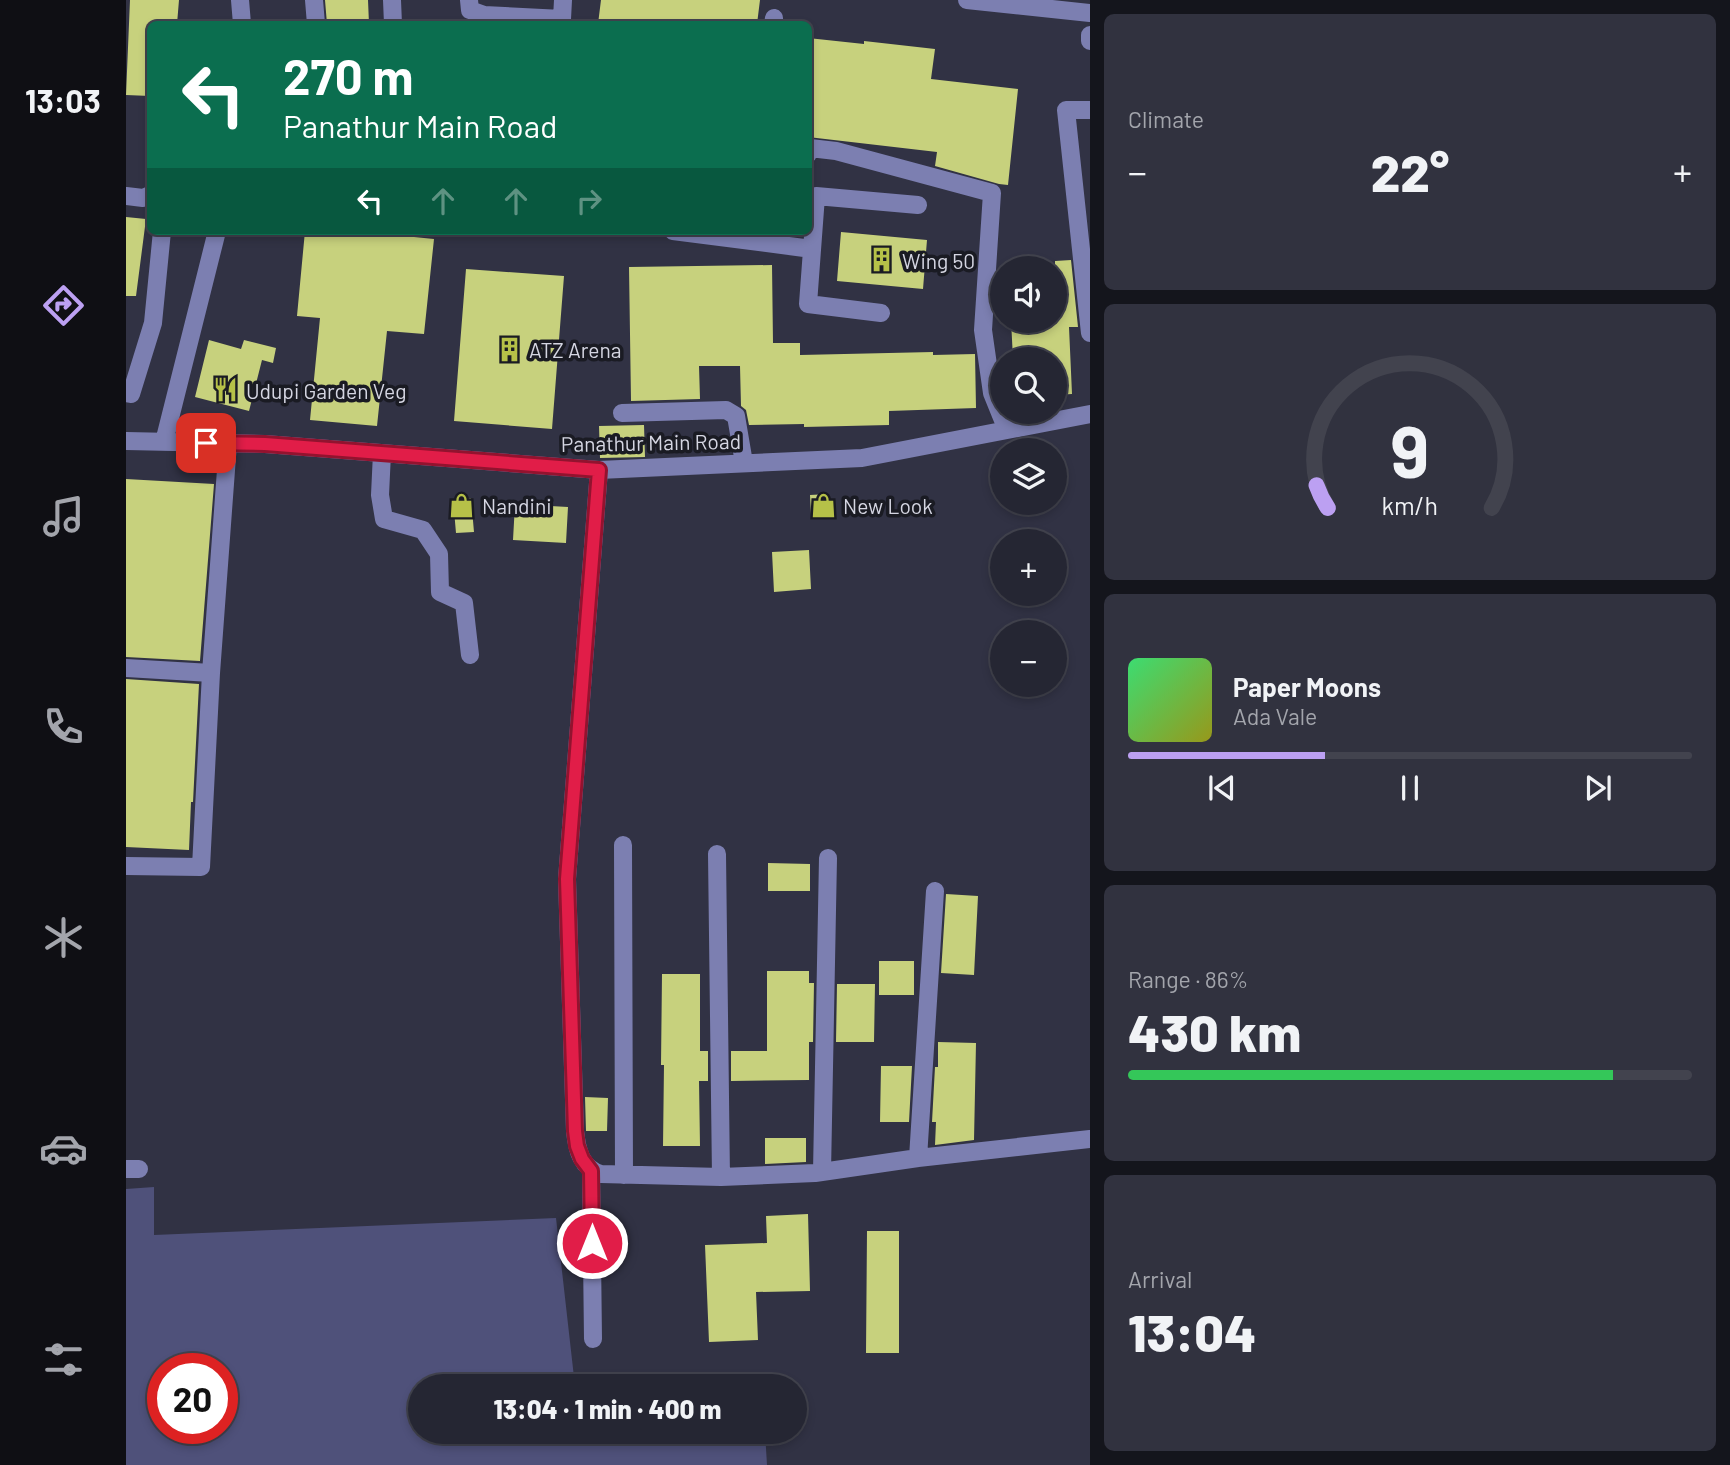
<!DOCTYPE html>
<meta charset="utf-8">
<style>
body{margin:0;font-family:Barlow,sans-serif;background:#31323f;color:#f1f3f6;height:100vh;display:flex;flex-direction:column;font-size:26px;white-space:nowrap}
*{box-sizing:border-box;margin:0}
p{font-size:23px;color:#a3a5ac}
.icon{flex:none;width:38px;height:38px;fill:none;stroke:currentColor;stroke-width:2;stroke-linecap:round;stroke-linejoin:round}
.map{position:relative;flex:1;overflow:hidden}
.panel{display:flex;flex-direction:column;gap:14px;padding:14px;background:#14151c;width:640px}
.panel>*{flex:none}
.banner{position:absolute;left:21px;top:21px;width:665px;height:214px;border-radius:10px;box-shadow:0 4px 10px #0003,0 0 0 2px #42434e;background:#0b6e4f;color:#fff;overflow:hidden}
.tools{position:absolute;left:864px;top:256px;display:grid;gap:14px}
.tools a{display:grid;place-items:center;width:77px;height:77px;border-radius:50%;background:#252633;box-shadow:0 4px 10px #0003,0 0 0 2px #42434e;font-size:35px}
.speed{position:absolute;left:21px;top:1353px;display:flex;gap:14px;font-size:35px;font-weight:700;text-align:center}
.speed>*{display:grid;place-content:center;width:91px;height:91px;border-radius:50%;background:#252633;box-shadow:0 4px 10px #0003,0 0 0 2px #42434e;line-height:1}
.speed .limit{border:10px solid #d22;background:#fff;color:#111}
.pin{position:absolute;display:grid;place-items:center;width:60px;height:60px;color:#fff;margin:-30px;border-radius:14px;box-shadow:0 4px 10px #0006}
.me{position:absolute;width:77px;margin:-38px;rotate:0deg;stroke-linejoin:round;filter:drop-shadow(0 0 5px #0008)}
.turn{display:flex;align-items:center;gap:24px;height:147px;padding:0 21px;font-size:32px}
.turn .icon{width:91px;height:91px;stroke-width:2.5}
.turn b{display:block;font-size:49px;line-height:60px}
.lanes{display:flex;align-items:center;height:66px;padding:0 21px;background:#0003;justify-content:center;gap:35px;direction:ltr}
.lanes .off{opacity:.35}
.big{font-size:52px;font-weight:800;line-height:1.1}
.panel .widget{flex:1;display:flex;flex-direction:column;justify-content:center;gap:10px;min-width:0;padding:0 24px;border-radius:10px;background:#31323f}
.panel .dial{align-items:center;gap:0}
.dial svg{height:182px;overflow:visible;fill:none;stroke:#42434e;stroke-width:7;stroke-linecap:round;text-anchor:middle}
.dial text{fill:#f1f3f6;stroke:none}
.song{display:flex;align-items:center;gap:21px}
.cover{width:84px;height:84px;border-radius:10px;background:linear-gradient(135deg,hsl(140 70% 55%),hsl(60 70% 35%))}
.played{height:7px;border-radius:4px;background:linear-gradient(90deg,#bca0f2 35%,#42434e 35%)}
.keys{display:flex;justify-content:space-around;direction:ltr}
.heat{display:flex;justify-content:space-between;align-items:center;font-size:38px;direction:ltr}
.charge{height:10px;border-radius:5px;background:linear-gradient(90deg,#34c759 86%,#42434e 0)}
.trip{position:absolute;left:282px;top:1374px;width:399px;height:70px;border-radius:35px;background:#252633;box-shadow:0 4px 10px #0003,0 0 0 2px #42434e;font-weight:800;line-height:70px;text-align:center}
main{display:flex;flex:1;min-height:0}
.tabs{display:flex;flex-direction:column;width:126px;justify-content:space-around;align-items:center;background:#0f0f14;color:#a3a5ac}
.tabs .icon{width:49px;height:49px}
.tabs .active{color:#bca0f2}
.tabs b{font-size:32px;color:#f1f3f6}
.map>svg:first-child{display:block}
.green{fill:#4f517a;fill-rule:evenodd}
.building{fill:#c7d17d}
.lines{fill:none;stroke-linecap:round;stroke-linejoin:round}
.minor{stroke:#7c7fb1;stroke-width:18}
.route-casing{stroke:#92132f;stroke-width:18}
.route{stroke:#e11d48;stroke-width:12}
.labels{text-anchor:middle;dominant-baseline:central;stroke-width:7;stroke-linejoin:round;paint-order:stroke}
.poi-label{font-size:21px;fill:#d5d6e2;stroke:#1a1b23;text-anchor:start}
.street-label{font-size:21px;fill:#d5d6e2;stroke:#1a1b23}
</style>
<main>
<nav class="tabs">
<b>13:03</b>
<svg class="icon active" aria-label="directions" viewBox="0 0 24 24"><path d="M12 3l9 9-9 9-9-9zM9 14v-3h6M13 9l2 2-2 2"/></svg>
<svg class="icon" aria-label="music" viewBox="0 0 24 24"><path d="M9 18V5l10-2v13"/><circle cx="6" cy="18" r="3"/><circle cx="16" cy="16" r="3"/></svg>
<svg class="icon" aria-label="phone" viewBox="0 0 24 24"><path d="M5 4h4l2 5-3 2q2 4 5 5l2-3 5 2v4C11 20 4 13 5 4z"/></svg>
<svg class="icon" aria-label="climate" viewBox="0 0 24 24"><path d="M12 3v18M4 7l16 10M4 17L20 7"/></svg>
<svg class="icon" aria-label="car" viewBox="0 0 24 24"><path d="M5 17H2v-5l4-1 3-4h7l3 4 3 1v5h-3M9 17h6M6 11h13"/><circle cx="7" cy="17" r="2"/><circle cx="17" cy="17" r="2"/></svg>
<svg class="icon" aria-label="filters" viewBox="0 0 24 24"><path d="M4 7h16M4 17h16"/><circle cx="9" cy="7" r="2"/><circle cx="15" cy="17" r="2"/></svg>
</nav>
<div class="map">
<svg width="964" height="1465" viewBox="0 0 964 1465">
<rect width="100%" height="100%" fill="#313244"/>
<path class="green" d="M 28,1187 L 28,1235 L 430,1218 L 449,1386 L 294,1386 L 294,1432 L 639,1432 L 641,1465 L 0,1465 L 0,1189 ZM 37,1368 L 96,1368 L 96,1428 L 37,1428 Z
M 634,1380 L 635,1386 L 560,1386 Z"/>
<path class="building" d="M 4,0 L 53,0 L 51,24 L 24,24 L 24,96 L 0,95 Z
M 199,0 L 242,0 L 243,24 L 201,24 Z
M 475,0 L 634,0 L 631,24 L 472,24 Z
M 682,38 L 738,44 L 738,41 L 809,49 L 805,79 L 892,89 L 882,185 L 873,184 L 809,166 L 811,152 L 682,137 Z
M 0,217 L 20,219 L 10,296 L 0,296 Z
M 179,231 L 228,231 L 308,239 L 298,334 L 261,331 L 251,426 L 184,420 L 194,318 L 171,316 Z
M 715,232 L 801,240 L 797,289 L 711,281 Z
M 945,260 L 952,327 L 943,327 L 946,394 L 929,395 L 929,359 L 887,359 L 885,320 L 929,320 L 929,261 Z
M 646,265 L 647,343 L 674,343 L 674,355 L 807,352 L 807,355 L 849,354 L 850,408 L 763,411 L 763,425 L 678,427 L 678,424 L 623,425 L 620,410 L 615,406 L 614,366 L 573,366 L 574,399 L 505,401 L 503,267 Z
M 340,269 L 438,276 L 426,429 L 328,421 Z
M 83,340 L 115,349 L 118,340 L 150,348 L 147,363 L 136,360 L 123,411 L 69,397 Z
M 518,425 L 519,457 L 474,458 L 473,426 Z
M 0,479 L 88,484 L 74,661 L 0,657 Z
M 702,494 L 703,513 L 685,514 L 684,495 Z
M 345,498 L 348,532 L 330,533 L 327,499 Z
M 389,504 L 442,507 L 440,543 L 387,540 Z
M 683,550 L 685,589 L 648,592 L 646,552 Z
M 0,679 L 73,684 L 67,802 L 65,802 L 63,850 L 0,847 Z
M 642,863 L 684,864 L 684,891 L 642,891 Z
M 820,894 L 852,896 L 848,975 L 815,973 Z
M 753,961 L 788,961 L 788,995 L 753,995 Z
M 641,971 L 683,971 L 683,983 L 688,983 L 687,1042 L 683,1042 L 683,1080 L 605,1081 L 605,1051 L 641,1051 Z
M 536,974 L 574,974 L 574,1051 L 582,1051 L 582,1081 L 573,1081 L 574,1146 L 537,1146 L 538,1065 L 535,1065 Z
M 711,984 L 749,984 L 748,1042 L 710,1042 Z
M 812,1042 L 850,1043 L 848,1140 L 809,1145 L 810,1122 L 806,1122 L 809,1067 L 812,1067 Z
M 755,1066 L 786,1066 L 783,1122 L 754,1122 Z
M 459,1097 L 482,1098 L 481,1131 L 460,1131 Z
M 639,1138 L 680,1138 L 680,1162 L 639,1164 Z
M 682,1214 L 684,1291 L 630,1292 L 632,1340 L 583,1342 L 579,1245 L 641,1243 L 640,1216 Z
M 741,1231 L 773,1231 L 773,1353 L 740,1353 Z"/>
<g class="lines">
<path class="minor" d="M 114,0 L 116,24
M 188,0 L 190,24
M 266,0 L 267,24
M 343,0 L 344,10 L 358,15 L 436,19 L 437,0
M 841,0 L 964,13
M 647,24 L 648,18
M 964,35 L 964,41
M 964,110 L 940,110 L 964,333
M 682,154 L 684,148 L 710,151 L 866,193 L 857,330 L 866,393 L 881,430
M 0,196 L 17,198 L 24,195
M 547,231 L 686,249
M 755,313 L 682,304 L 690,196 L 792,205
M 0,393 L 5,394 L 27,323 L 36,231
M 496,413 L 600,410 L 610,416 L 618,463
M 0,441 L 139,444 L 473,470 L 736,458 L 964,414
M 38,442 L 91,231
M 256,453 L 254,495 L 258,519 L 297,530 L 313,554 L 314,592 L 338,603 L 344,655
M 473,470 L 441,879 L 449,1131 C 451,1150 455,1168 475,1174 L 595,1177 L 689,1173 L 792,1158 L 964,1139
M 0,668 L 85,673
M 497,845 L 498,1175
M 591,854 L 595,1177
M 0,866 L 75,867 L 85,673 L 102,443
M 792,1158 L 809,891
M 0,1169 L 13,1169
M 465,1171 L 467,1339
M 696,1172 L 702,858"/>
</g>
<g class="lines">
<defs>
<path id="route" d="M 80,443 L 139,444 L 473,470 L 441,879 L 449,1131 L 451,1146 L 456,1159 L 465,1171 L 466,1243"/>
</defs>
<use href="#route" class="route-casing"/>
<use href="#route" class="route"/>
</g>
<defs>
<symbol id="building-bare" viewBox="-9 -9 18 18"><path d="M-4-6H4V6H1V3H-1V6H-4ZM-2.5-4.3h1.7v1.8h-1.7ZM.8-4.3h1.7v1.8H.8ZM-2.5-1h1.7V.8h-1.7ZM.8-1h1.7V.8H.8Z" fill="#b6c148" stroke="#1a1b23" stroke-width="2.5" paint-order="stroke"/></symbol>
<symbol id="restaurant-bare" viewBox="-9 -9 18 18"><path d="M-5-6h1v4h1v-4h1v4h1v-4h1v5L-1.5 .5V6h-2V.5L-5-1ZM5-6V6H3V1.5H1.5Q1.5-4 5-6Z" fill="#b6c148" stroke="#1a1b23" stroke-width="2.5" paint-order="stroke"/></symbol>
<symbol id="shop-bare" viewBox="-9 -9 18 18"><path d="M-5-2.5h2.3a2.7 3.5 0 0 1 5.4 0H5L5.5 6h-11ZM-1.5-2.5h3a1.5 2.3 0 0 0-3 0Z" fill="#b6c148" stroke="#1a1b23" stroke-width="2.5" paint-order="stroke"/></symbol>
</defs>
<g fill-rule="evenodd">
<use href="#building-bare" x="738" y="242" width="35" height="35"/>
<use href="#building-bare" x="366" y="332" width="35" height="35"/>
<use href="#restaurant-bare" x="82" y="372" width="35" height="35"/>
<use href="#shop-bare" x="318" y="488" width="35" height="35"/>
<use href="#shop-bare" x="680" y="488" width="35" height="35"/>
</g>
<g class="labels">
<g class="poi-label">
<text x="776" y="260">Wing 50</text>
<text x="403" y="349">ATZ Arena</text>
<text x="120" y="390">Udupi Garden Veg</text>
<text x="356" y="505">Nandini</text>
<text x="717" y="505">New Look</text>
</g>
<g class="street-label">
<text transform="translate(525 442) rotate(-1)">Panathur Main Road</text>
</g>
</g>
</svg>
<div class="tools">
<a><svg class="icon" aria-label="sound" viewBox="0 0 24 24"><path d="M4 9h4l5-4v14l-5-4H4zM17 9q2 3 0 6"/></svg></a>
<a><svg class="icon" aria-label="search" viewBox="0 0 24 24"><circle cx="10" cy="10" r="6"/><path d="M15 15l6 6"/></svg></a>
<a><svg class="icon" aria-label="layers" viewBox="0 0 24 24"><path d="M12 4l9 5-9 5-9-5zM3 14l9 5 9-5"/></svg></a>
<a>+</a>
<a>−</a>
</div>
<div class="speed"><div class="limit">20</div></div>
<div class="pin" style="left:80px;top:443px;background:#d93025"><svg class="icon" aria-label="arrive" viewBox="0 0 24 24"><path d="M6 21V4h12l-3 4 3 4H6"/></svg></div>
<svg class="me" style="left:466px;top:1243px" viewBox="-20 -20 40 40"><circle r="17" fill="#e11d48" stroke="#fff" stroke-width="3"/><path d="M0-11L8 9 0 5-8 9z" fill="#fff"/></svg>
<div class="trip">13:04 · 1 min · 400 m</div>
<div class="banner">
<div class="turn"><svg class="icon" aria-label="left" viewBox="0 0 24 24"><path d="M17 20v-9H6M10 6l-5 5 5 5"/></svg><div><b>270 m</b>Panathur Main Road</div></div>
<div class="lanes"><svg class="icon" aria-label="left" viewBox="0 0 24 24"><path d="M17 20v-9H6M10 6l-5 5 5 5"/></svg><svg class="icon off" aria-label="ahead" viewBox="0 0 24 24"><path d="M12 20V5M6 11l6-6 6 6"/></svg><svg class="icon off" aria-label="ahead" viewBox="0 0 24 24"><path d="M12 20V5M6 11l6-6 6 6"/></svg><svg class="icon off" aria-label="right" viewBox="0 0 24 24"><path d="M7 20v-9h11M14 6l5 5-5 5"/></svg></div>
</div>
</div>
<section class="panel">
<div class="widget"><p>Climate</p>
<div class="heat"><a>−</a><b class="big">22°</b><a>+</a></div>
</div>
<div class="widget dial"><svg viewBox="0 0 100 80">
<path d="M14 69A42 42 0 1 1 86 69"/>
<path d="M14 69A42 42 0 0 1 9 59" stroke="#bca0f2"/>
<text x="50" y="56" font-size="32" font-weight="700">9</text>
<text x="50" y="72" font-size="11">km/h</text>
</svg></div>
<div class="widget">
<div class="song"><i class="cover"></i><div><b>Paper Moons</b><p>Ada Vale</p></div></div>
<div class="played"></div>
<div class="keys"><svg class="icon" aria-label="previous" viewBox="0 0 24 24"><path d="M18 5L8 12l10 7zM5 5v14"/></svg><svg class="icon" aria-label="pause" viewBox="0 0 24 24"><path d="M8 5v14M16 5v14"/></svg><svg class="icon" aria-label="next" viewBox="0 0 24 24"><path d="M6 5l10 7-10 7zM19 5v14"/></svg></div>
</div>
<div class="widget"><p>Range · 86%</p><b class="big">430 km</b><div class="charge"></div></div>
<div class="widget"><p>Arrival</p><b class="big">13:04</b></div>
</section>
</main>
